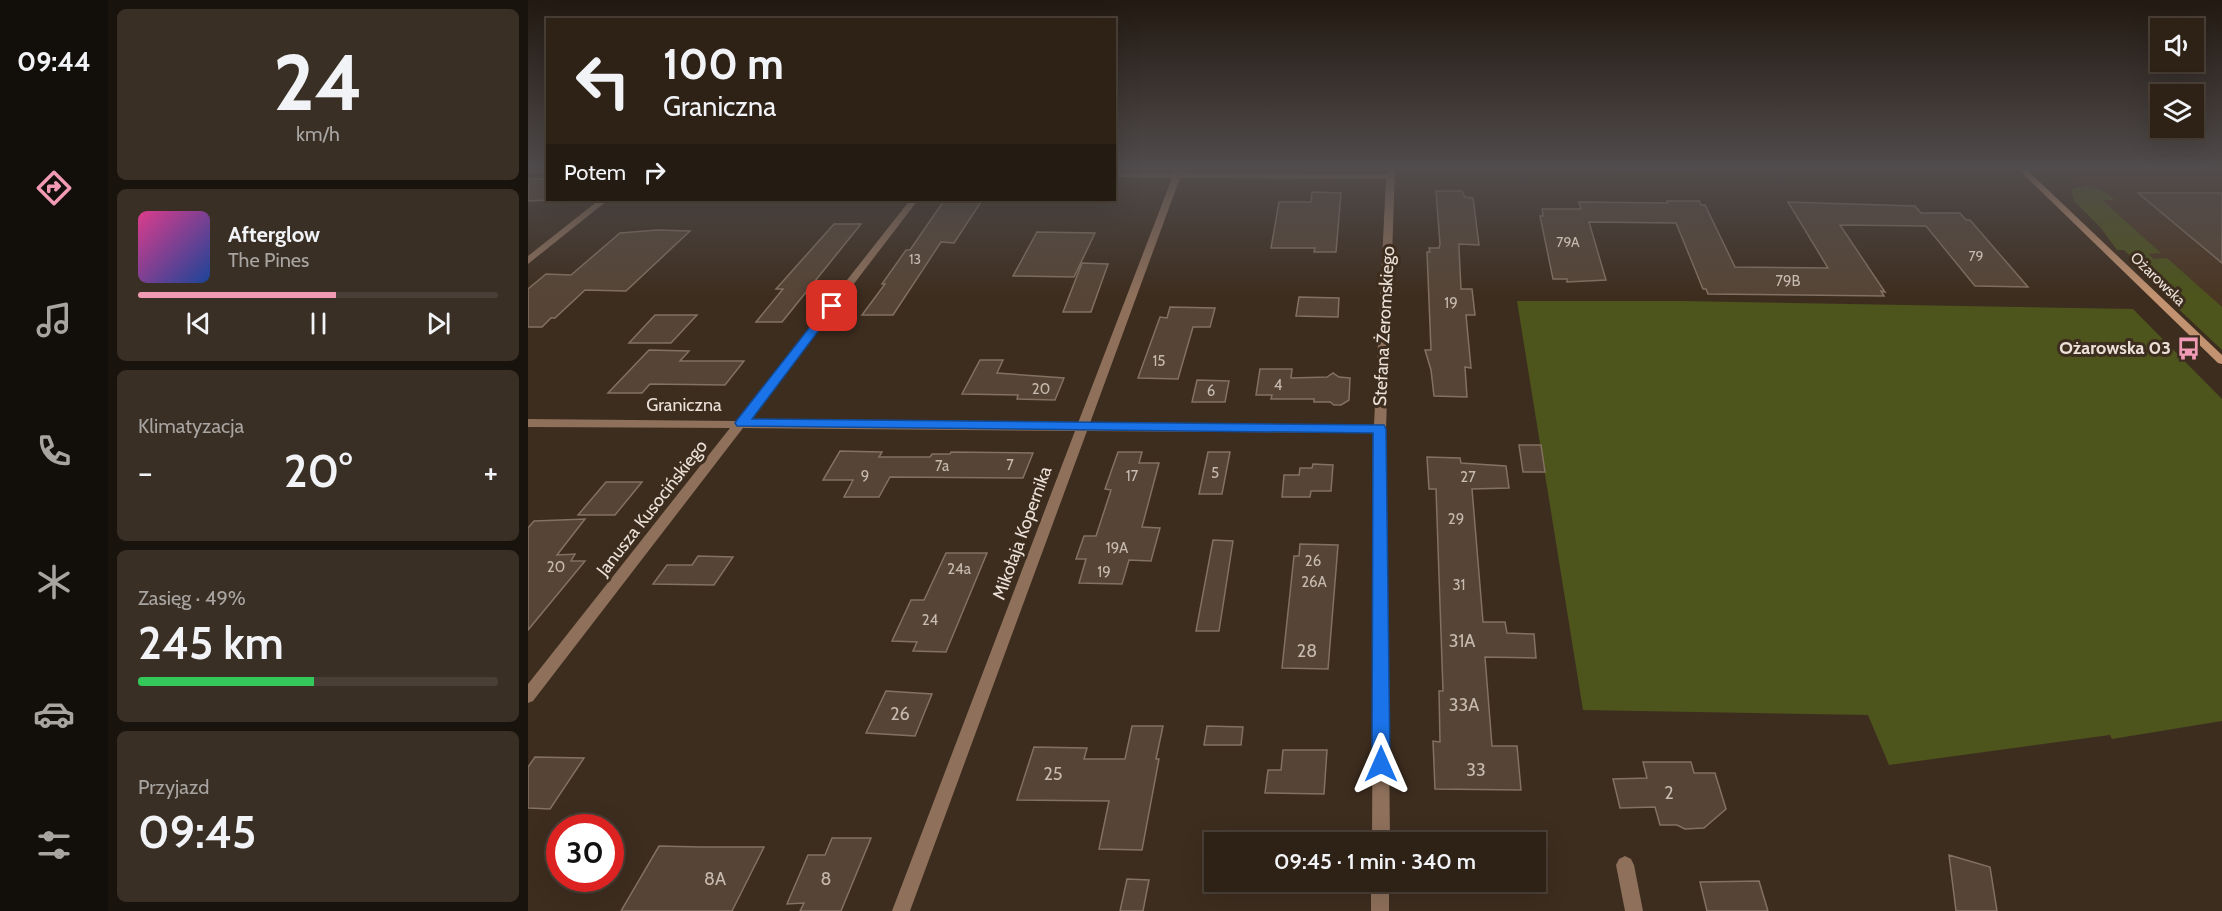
<!DOCTYPE html>
<html lang="pl">
<meta charset="utf-8">
<style>
body{margin:0;font-family:Cabin,sans-serif;background:#3a2f24;color:#f1f3f6;height:100vh;display:flex;flex-direction:column;font-size:22px;white-space:nowrap}
*{box-sizing:border-box;margin:0}
p{font-size:20px;color:#a7a4a1}
.icon{flex:none;width:33px;height:33px;fill:none;stroke:currentColor;stroke-width:2;stroke-linecap:round;stroke-linejoin:round}
.map{position:relative;flex:1;overflow:hidden}
.side{display:flex;flex-direction:column;gap:9px;padding:9px;background:#19130d;width:420px}
.side>*{flex:none}
.banner{position:absolute;left:18px;top:18px;width:570px;height:183px;border-radius:0px;box-shadow:0 6px 24px #0002,0 0 0 2px #493f36;background:#2e2217;color:#f1f3f6;overflow:hidden}
.tools{position:absolute;left:1622px;top:18px;display:grid;gap:12px}
.tools a{display:grid;place-items:center;width:54px;height:54px;border-radius:0px;background:#2e2217;box-shadow:0 6px 24px #0002,0 0 0 2px #493f36;font-size:30px}
.speed{position:absolute;left:18px;top:814px;display:flex;gap:12px;font-size:30px;font-weight:700;text-align:center}
.speed>*{display:grid;place-content:center;width:78px;height:78px;border-radius:50%;background:#2e2217;box-shadow:0 6px 24px #0002,0 0 0 2px #493f36;line-height:1}
.speed .limit{border:9px solid #d22;background:#fff;color:#111}
.pin{position:absolute;display:grid;place-items:center;width:51px;height:51px;color:#fff;margin:-26px;border-radius:12px;box-shadow:0 3px 9px #0006}
.me{position:absolute;width:66px;margin:-33px;rotate:0deg;stroke-linejoin:round;filter:drop-shadow(0 0 4px #0008)}
.turn{display:flex;align-items:center;gap:21px;height:126px;padding:0 18px;font-size:27px}
.turn .icon{width:78px;height:78px;stroke-width:2.5}
.turn b{display:block;font-size:42px;line-height:51px}
.then{display:flex;align-items:center;height:57px;padding:0 18px;background:#0003;gap:12px;font-size:22px}
.big{font-size:45px;font-weight:600;line-height:1.1}
.side .tile{flex:1;display:flex;flex-direction:column;justify-content:center;gap:9px;min-width:0;padding:0 21px;border-radius:9px;background:#3a2f24}
.side .dial{align-items:center;gap:0}
.dial b{font-size:78px;line-height:1}
.song{display:flex;align-items:center;gap:18px}
.cover{width:72px;height:72px;border-radius:9px;background:linear-gradient(135deg,hsl(330 70% 55%),hsl(220 70% 35%))}
.played{height:6px;border-radius:3px;background:linear-gradient(90deg,#f09ab6 55%,#493f36 55%)}
.keys{display:flex;justify-content:space-around;direction:ltr}
.heat{display:flex;justify-content:space-between;align-items:center;font-size:33px;direction:ltr}
.charge{height:9px;border-radius:4px;background:linear-gradient(90deg,#34c759 49%,#493f36 0)}
.trip{position:absolute;left:676px;top:832px;width:342px;height:60px;border-radius:0px;background:#2e2217;box-shadow:0 6px 24px #0002,0 0 0 2px #493f36;font-weight:600;line-height:60px;text-align:center}
main{display:flex;flex:1;min-height:0}
.menu{display:flex;flex-direction:column;width:108px;justify-content:space-around;align-items:center;background:#120e09;color:#a7a4a1}
.menu .icon{width:42px;height:42px}
.menu .active{color:#f09ab6}
.menu b{font-size:27px;color:#f1f3f6}
.map>svg:first-child{display:block}
.built{fill:#4b3623}
.green{fill:#4d541c}
.building{fill:#564536;stroke:#837161;stroke-width:1.5}
.lines{fill:none;stroke-linecap:round;stroke-linejoin:round}
.minor{fill:#8e705b;fill-rule:evenodd}
.tertiary{fill:#8e705b;fill-rule:evenodd}
.secondary{fill:#c39371;fill-rule:evenodd}
.route{fill:#1a73e8;stroke:#114b97;stroke-width:1.5}
.labels{text-anchor:middle;dominant-baseline:central;stroke-width:6;stroke-linejoin:round;paint-order:stroke}
.far-number-label{font-size:14px;fill:#c6bab0}
.far-street-label{font-size:15px;fill:#ebe1d8;stroke:#3d2d1f}
.number-label{font-size:15px;fill:#c6bab0}
.street-label{font-size:18px;fill:#ebe1d8;stroke:#3d2d1f}
.poi-label{font-size:18px;font-weight:bold;fill:#ebe1d8;stroke:#3d2d1f;text-anchor:end}
.near-number-label{font-size:18px;fill:#c6bab0}
</style>
<main>
<nav class="menu">
<b>09:44</b>
<svg class="icon active" aria-label="directions" viewBox="0 0 24 24"><path d="M12 3l9 9-9 9-9-9zM9 14v-3h6M13 9l2 2-2 2"/></svg>
<svg class="icon" aria-label="music" viewBox="0 0 24 24"><path d="M9 18V5l10-2v13"/><circle cx="6" cy="18" r="3"/><circle cx="16" cy="16" r="3"/></svg>
<svg class="icon" aria-label="phone" viewBox="0 0 24 24"><path d="M5 4h4l2 5-3 2q2 4 5 5l2-3 5 2v4C11 20 4 13 5 4z"/></svg>
<svg class="icon" aria-label="climate" viewBox="0 0 24 24"><path d="M12 3v18M4 7l16 10M4 17L20 7"/></svg>
<svg class="icon" aria-label="car" viewBox="0 0 24 24"><path d="M5 17H2v-5l4-1 3-4h7l3 4 3 1v5h-3M9 17h6M6 11h13"/><circle cx="7" cy="17" r="2"/><circle cx="17" cy="17" r="2"/></svg>
<svg class="icon" aria-label="filters" viewBox="0 0 24 24"><path d="M4 7h16M4 17h16"/><circle cx="9" cy="7" r="2"/><circle cx="15" cy="17" r="2"/></svg>
</nav>
<section class="side">
<div class="tile dial"><b>24</b><p>km/h</p></div>
<div class="tile">
<div class="song"><i class="cover"></i><div><b>Afterglow</b><p>The Pines</p></div></div>
<div class="played"></div>
<div class="keys"><svg class="icon" aria-label="previous" viewBox="0 0 24 24"><path d="M18 5L8 12l10 7zM5 5v14"/></svg><svg class="icon" aria-label="pause" viewBox="0 0 24 24"><path d="M8 5v14M16 5v14"/></svg><svg class="icon" aria-label="next" viewBox="0 0 24 24"><path d="M6 5l10 7-10 7zM19 5v14"/></svg></div>
</div>
<div class="tile"><p>Klimatyzacja</p>
<div class="heat"><a>−</a><b class="big">20°</b><a>+</a></div>
</div>
<div class="tile"><p>Zasięg · 49%</p><b class="big">245 km</b><div class="charge"></div></div>
<div class="tile"><p>Przyjazd</p><b class="big">09:45</b></div>
</section>
<div class="map">
<svg width="1694" height="911" viewBox="0 0 1694 911">
<rect width="100%" height="100%" fill="#3d2d1f"/>
<path class="built" d="M 974,169 L 1221,169 L 1222,171 Z
M 1534,169 L 1694,169 L 1694,327 L 1549,194 L 1559,190 Z"/>
<path class="green" d="M 1558,186 C 1570,188 1578,192 1587,200 L 1574,200 L 1633,253 L 1620,254 L 1626,259 L 1639,258 L 1694,307 L 1694,350 L 1641,300 L 1648,299 L 1637,289 L 1643,289 L 1635,282 L 1630,282 L 1596,250 L 1589,250 L 1573,228 L 1546,201 L 1543,189 Z
M 989,301 L 1152,301 L 1605,309 L 1694,399 L 1694,721 L 1584,739 L 1582,735 L 1361,765 L 1340,715 L 1055,710 Z"/>
<path class="building" d="M 0,179 L 20,179 L 20,200 L 0,201 Z
M 908,191 L 934,191 L 937,197 L 945,198 L 951,245 L 931,244 L 931,249 L 933,289 L 944,289 L 947,315 L 938,315 L 943,368 L 937,367 L 939,397 L 906,396 L 903,370 L 897,350 L 903,350 L 899,252 L 902,252 L 901,248 L 911,248 L 912,244 Z
M 784,192 L 813,193 L 808,252 L 786,252 L 787,248 L 743,248 L 751,202 L 783,202 Z
M 1610,193 L 1694,193 L 1694,263 Z
M 1139,201 L 1171,201 L 1173,205 L 1177,205 L 1207,267 L 1300,268 L 1260,202 L 1387,206 L 1393,213 L 1432,213 L 1438,220 L 1442,220 L 1500,287 L 1447,286 L 1398,226 L 1312,225 L 1357,292 L 1353,291 L 1356,296 L 1180,294 L 1178,289 L 1175,289 L 1148,223 L 1061,222 L 1078,280 L 1039,282 L 1039,279 L 1025,279 L 1012,216 L 1015,216 L 1014,209 L 1053,209 L 1051,202 L 1140,203 Z
M 415,202 L 453,202 L 426,243 L 413,242 L 365,315 L 334,315 L 357,284 L 354,284 L 378,250 L 382,250 Z
M 306,224 L 333,224 L 254,322 L 228,322 L 255,289 L 248,289 Z
M 129,230 L 162,231 L 98,291 L 57,290 L 27,318 L 23,318 L 14,327 L 0,327 L 0,289 L 18,274 L 43,275 L 92,233 Z
M 509,232 L 567,233 L 546,277 L 485,276 Z
M 554,263 L 580,264 L 563,312 L 535,312 Z
M 771,297 L 811,298 L 810,317 L 768,316 Z
M 642,307 L 687,308 L 682,327 L 665,327 L 650,379 L 610,378 L 632,317 L 639,318 Z
M 127,315 L 169,315 L 143,343 L 101,343 Z
M 121,350 L 161,351 L 152,361 L 216,361 L 197,385 L 122,384 L 114,393 L 80,393 Z
M 452,360 L 475,360 L 469,373 L 536,378 L 527,400 L 489,399 L 490,395 L 434,394 Z
M 732,369 L 764,369 L 763,378 L 799,377 L 805,373 L 811,377 L 822,378 L 821,400 L 813,405 L 806,405 L 802,402 L 786,402 L 786,399 L 743,399 L 744,395 L 728,395 Z
M 669,380 L 701,381 L 697,402 L 664,402 Z
M 991,445 L 1013,445 L 1017,472 L 995,472 Z
M 312,451 L 354,452 L 351,457 L 402,457 L 404,454 L 422,454 L 423,452 L 505,453 L 495,478 L 362,477 L 351,497 L 316,497 L 325,480 L 295,480 Z
M 590,452 L 614,452 L 611,463 L 631,463 L 614,527 L 632,528 L 623,561 L 601,560 L 594,584 L 551,583 L 558,559 L 548,559 L 556,536 L 568,536 L 583,490 L 577,489 Z
M 680,452 L 702,452 L 694,494 L 671,494 Z
M 899,457 L 932,458 L 933,463 L 978,466 L 981,488 L 944,489 L 955,622 L 977,622 L 979,633 L 1006,634 L 1008,658 L 957,657 L 964,746 L 989,746 L 993,790 L 907,789 L 905,741 L 912,742 L 911,691 L 915,691 L 908,489 L 901,489 Z
M 785,464 L 805,465 L 803,491 L 783,491 L 782,497 L 754,497 L 756,475 L 771,475 L 772,468 L 784,468 Z
M 78,482 L 114,482 L 87,515 L 50,515 Z
M 57,519 L 29,555 L 47,554 L 43,561 L 57,561 L 0,630 L 0,528 L 6,521 Z
M 685,540 L 705,541 L 691,631 L 668,631 Z
M 772,544 L 810,545 L 800,669 L 754,668 L 766,556 L 771,556 Z
M 418,553 L 459,553 L 418,652 L 385,651 L 389,642 L 364,641 L 383,600 L 396,600 Z
M 170,556 L 205,557 L 186,585 L 125,584 L 139,565 L 164,565 Z
M 358,691 L 404,694 L 387,736 L 338,733 Z
M 604,726 L 635,726 L 628,759 L 631,759 L 614,850 L 571,849 L 581,801 L 489,800 L 506,747 L 559,748 L 556,759 L 597,759 Z
M 679,726 L 715,727 L 713,745 L 676,745 Z
M 755,750 L 799,750 L 796,794 L 737,793 L 740,770 L 753,770 Z
M 7,757 L 56,758 L 22,809 L 0,808 L 0,767 Z
M 1115,762 L 1163,762 L 1166,773 L 1187,773 L 1198,809 L 1176,828 L 1157,829 L 1149,825 L 1132,825 L 1127,807 L 1092,808 L 1085,779 L 1119,778 Z
M 304,838 L 343,838 L 313,911 L 272,911 L 276,903 L 259,904 L 280,855 L 297,855 Z
M 131,846 L 173,847 L 236,847 L 204,911 L 93,911 Z
M 1421,855 L 1462,867 L 1469,911 L 1428,911 Z
M 599,879 L 621,880 L 615,911 L 592,911 Z
M 1231,881 L 1240,911 L 1179,911 L 1172,882 Z"/>
<g class="lines">
<path class="minor" d="M 0,169 L 20,169 L 20,173 L 0,173 Z
M 647,169 L 655,169 L 654,173 L 859,174 L 859,169 L 867,169 L 858,429 L 862,843 L 844,843 L 846,433 L 559,431 L 382,911 L 364,911 L 547,431 L 215,428 L 5,701 L 0,703 L 0,684 L 202,428 L 0,427 L 0,419 L 208,421 L 382,200 L 390,200 L 221,421 L 550,423 L 644,178 L 586,177 L 586,173 L 645,173 ZM 652,178 L 858,179 L 846,425 L 562,423 Z
M 1097,856 L 1103,859 L 1106,865 L 1115,911 L 1097,911 L 1088,865 L 1091,859 Z
M 843,882 L 861,882 L 861,911 L 843,911 Z"/>
<path class="tertiary" d="M 71,200 L 80,200 L 0,264 L 0,256 Z"/>
<path class="secondary" d="M 1490,169 L 1498,169 L 1694,355 L 1694,364 L 1690,363 Z"/>
</g>
<linearGradient id="sky" x2="0" y2="1"><stop stop-color="#221911"/><stop offset="0.57" stop-color="#514c4d"/><stop offset="1" stop-color="#514c4d" stop-opacity="0"/></linearGradient>
<rect width="1694" height="296" fill="url(#sky)"/>
<path class="route" d="M 304,303 L 309,306 L 224,419 L 856,425 L 858,429 L 862,764 L 859,770 L 853,772 L 846,770 L 844,764 L 845,433 L 209,426 L 207,423 L 209,420 L 300,304 Z"/>
<defs>
<symbol id="bus-bare" viewBox="-9 -9 18 18"><path d="M-5-6H5V4H4V6H2V4H-2V6H-4V4H-5ZM-3.5-4V0h7V-4ZM-3.5 1.2v1.5H-2V1.2ZM2 1.2v1.5H3.5V1.2Z" fill="#f09ab6" stroke="#3d2d1f" stroke-width="2.5" paint-order="stroke"/></symbol>
</defs>
<g fill-rule="evenodd">
<use href="#bus-bare" x="1644" y="332" width="33" height="33"/>
</g>
<g class="labels">
<g class="far-number-label">
<text x="1040" y="242">79A</text>
<text x="1448" y="256">79</text>
<text x="387" y="259">13</text>
</g>
<g class="far-street-label">
<text transform="translate(1630 279) rotate(44)">Ożarowska</text>
</g>
<g class="number-label">
<text x="1260" y="281">79B</text>
<text x="923" y="303">19</text>
<text x="631" y="361">15</text>
<text x="750" y="385">4</text>
<text x="513" y="389">20</text>
<text x="683" y="391">6</text>
<text x="482" y="465">7</text>
<text x="414" y="466">7a</text>
<text x="687" y="473">5</text>
<text x="337" y="476">9</text>
<text x="604" y="476">17</text>
<text x="940" y="477">27</text>
<text x="928" y="519">29</text>
<text x="589" y="548">19A</text>
<text x="785" y="561">26</text>
<text x="28" y="567">20</text>
<text x="431" y="569">24a</text>
<text x="576" y="572">19</text>
<text x="786" y="582">26A</text>
<text x="931" y="585">31</text>
<text x="402" y="620">24</text>
</g>
<g class="street-label">
<text transform="translate(856 326) rotate(-87)">Stefana Żeromskiego</text>
<text x="156" y="405">Graniczna</text>
<text transform="translate(124 508) rotate(-52)">Janusza Kusocińskiego</text>
<text transform="translate(494 533) rotate(-70)">Mikołaja Kopernika</text>
</g>
<g class="poi-label">
<text x="1643" y="348">Ożarowska 03</text>
</g>
<g class="near-number-label">
<text x="934" y="641">31A</text>
<text x="779" y="651">28</text>
<text x="936" y="705">33A</text>
<text x="372" y="714">26</text>
<text x="948" y="770">33</text>
<text x="525" y="774">25</text>
<text x="1141" y="793">2</text>
<text x="187" y="879">8A</text>
<text x="298" y="879">8</text>
</g>
</g>
</svg>
<div class="tools">
<a><svg class="icon" aria-label="sound" viewBox="0 0 24 24"><path d="M4 9h4l5-4v14l-5-4H4zM17 9q2 3 0 6"/></svg></a>
<a><svg class="icon" aria-label="layers" viewBox="0 0 24 24"><path d="M12 4l9 5-9 5-9-5zM3 14l9 5 9-5"/></svg></a>
</div>
<div class="speed"><div class="limit">30</div></div>
<div class="pin" style="left:304px;top:306px;background:#d93025"><svg class="icon" aria-label="arrive" viewBox="0 0 24 24"><path d="M6 21V4h12l-3 4 3 4H6"/></svg></div>
<svg class="me" style="left:853px;top:764px" viewBox="-20 -20 40 40"><path d="M0-17L14 15 0 8-14 15z" fill="#1a73e8" stroke="#fff" stroke-width="4"/></svg>
<div class="trip">09:45 · 1 min · 340 m</div>
<div class="banner">
<div class="turn"><svg class="icon" aria-label="left" viewBox="0 0 24 24"><path d="M17 20v-9H6M10 6l-5 5 5 5"/></svg><div><b>100 m</b>Graniczna</div></div>
<div class="then">Potem<svg class="icon" aria-label="right" viewBox="0 0 24 24"><path d="M7 20v-9h11M14 6l5 5-5 5"/></svg></div>
</div>
</div>
</main>
